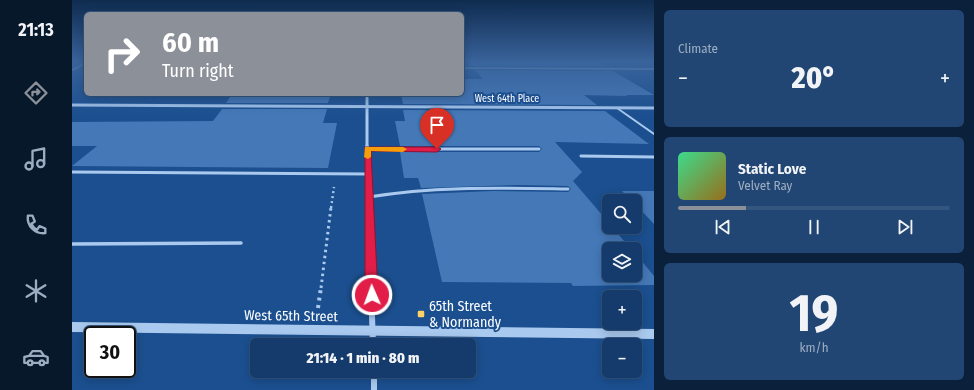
<!DOCTYPE html>
<meta charset="utf-8">
<style>
body{margin:0;font-family:"Fira Sans Condensed",sans-serif;background:#214673;color:#f1f3f6;height:100vh;display:flex;flex-direction:column;font-size:15px;white-space:nowrap}
*{box-sizing:border-box;margin:0}
p{font-size:13px;color:#9dadc1}
.icon{flex:none;width:22px;height:22px;fill:none;stroke:currentColor;stroke-width:2;stroke-linecap:round;stroke-linejoin:round}
.map{position:relative;flex:1;overflow:hidden}
.sheet{display:flex;flex-direction:column;gap:10px;padding:10px;background:#0b203b;width:320px}
.sheet>*{flex:none}
.hud{position:absolute;left:12px;top:12px;width:380px;height:84px;border-radius:6px;box-shadow:0 2px 10px #0003,0 0 0 1px #33557e;background:#8c9099;color:#fff;overflow:hidden}
.controls{position:absolute;left:530px;top:194px;display:grid;gap:8px}
.controls a{display:grid;place-items:center;width:40px;height:40px;border-radius:6px;background:#143b6b;box-shadow:0 2px 10px #0003,0 0 0 1px #33557e;font-size:20px}
.speed{position:absolute;left:12px;top:326px;display:flex;gap:8px;font-size:20px;font-weight:700;text-align:center}
.speed>*{display:grid;place-content:center;width:52px;height:52px;border-radius:50%;background:#143b6b;box-shadow:0 2px 10px #0003,0 0 0 1px #33557e;line-height:1}
.speed .limit{border:2px solid #111;border-radius:6px;background:#fff;color:#111}
.pin{position:absolute;display:grid;place-items:center;width:34px;height:34px;color:#fff;margin:-41px -17px;border-radius:50% 50% 50% 0;rotate:-45deg;box-shadow:0 0 4px #0007}
.pin .icon{rotate:45deg}
.me{position:absolute;width:44px;margin:-22px;rotate:358deg;stroke-linejoin:round;filter:drop-shadow(0 0 3px #0008)}
.turn{display:flex;align-items:center;gap:14px;height:84px;padding:0 12px;font-size:18px}
.turn .icon{width:52px;height:52px;stroke-width:2.5}
.turn b{display:block;font-size:28px;line-height:34px}
.big{font-size:30px;font-weight:800;line-height:1.1}
.sheet .card{flex:1;display:flex;flex-direction:column;justify-content:center;gap:6px;min-width:0;padding:0 14px;border-radius:6px;background:#214673}
.sheet .dial{align-items:center;gap:0}
.dial b{font-size:52px;line-height:1}
.song{display:flex;align-items:center;gap:12px}
.cover{width:48px;height:48px;border-radius:6px;background:linear-gradient(135deg,hsl(150 70% 55%),hsl(40 70% 35%))}
.played{height:4px;border-radius:2px;background:linear-gradient(90deg,#8c9099 25%,#33557e 25%)}
.keys{display:flex;justify-content:space-around;direction:ltr}
.heat{display:flex;justify-content:space-between;align-items:center;font-size:22px;direction:ltr}
.trip{position:absolute;left:178px;top:338px;width:226px;height:40px;border-radius:6px;background:#143b6b;box-shadow:0 2px 10px #0003,0 0 0 1px #33557e;font-weight:800;line-height:40px;text-align:center}
main{display:flex;flex:1;min-height:0}
.menu{display:flex;flex-direction:column;width:72px;justify-content:space-around;align-items:center;background:#08182b;color:#9dadc1}
.menu .icon{width:28px;height:28px}
.menu .on{color:#8c9099}
.menu b{font-size:18px;color:#f1f3f6}
.map>svg:first-child{display:block}
.building{fill:#4478b7}
.lines{fill:none;stroke-linecap:round;stroke-linejoin:round}
.path-far2{stroke:#a9c9ee;stroke-width:2.5;stroke-dasharray:2 3;stroke-linecap:butt}
.path-far1{stroke:#a9c9ee;stroke-width:3;stroke-dasharray:2.5 3.5;stroke-linecap:butt}
.path{stroke:#a9c9ee;stroke-width:4;stroke-dasharray:3 4.5;stroke-linecap:butt}
.service-far3{stroke:#a9c9ee;stroke-width:1.5}
.service-far2{stroke:#a9c9ee;stroke-width:2}
.service-far1{stroke:#a9c9ee;stroke-width:3}
.service{stroke:#a9c9ee;stroke-width:3.5}
.minor-far4{stroke:#a9c9ee;stroke-width:2}
.minor-far3{stroke:#a9c9ee;stroke-width:3}
.minor-far2{stroke:#a9c9ee;stroke-width:3.5}
.minor-far1{stroke:#a9c9ee;stroke-width:5}
.minor{stroke:#a9c9ee;stroke-width:6}
.tertiary{fill:#a9c9ee;fill-rule:evenodd}
.route{fill:#e11d48;stroke:#92132f}
.slow{fill:#f59e0b}
.poi-dot{fill:#ffd166;stroke:#1b4f8f;stroke-width:1.5}
.labels{text-anchor:middle;dominant-baseline:central;stroke-width:4;stroke-linejoin:round;paint-order:stroke}
.far-street-label{font-size:10px;fill:#fff;stroke:#1b4f8f}
.near-poi-label{font-size:14px;fill:#fff;stroke:#1b4f8f;text-anchor:start}
.near-street-label{font-size:14px;fill:#fff;stroke:#1b4f8f}
</style>
<main>
<nav class="menu">
<b>21:13</b>
<svg class="icon on" aria-label="directions" viewBox="0 0 24 24"><path d="M12 3l9 9-9 9-9-9zM9 14v-3h6M13 9l2 2-2 2"/></svg>
<svg class="icon" aria-label="music" viewBox="0 0 24 24"><path d="M9 18V5l10-2v13"/><circle cx="6" cy="18" r="3"/><circle cx="16" cy="16" r="3"/></svg>
<svg class="icon" aria-label="phone" viewBox="0 0 24 24"><path d="M5 4h4l2 5-3 2q2 4 5 5l2-3 5 2v4C11 20 4 13 5 4z"/></svg>
<svg class="icon" aria-label="climate" viewBox="0 0 24 24"><path d="M12 3v18M4 7l16 10M4 17L20 7"/></svg>
<svg class="icon" aria-label="car" viewBox="0 0 24 24"><path d="M5 17H2v-5l4-1 3-4h7l3 4 3 1v5h-3M9 17h6M6 11h13"/><circle cx="7" cy="17" r="2"/><circle cx="17" cy="17" r="2"/></svg>
</nav>
<div class="map">
<svg width="582" height="390" viewBox="0 0 582 390">
<rect width="100%" height="100%" fill="#1b4f8f"/>
<path class="building" d="M 395,62 L 525,62 L 533,66 L 399,66 Z
M 403,70 L 541,71 L 582,95 L 553,95 L 556,96 L 512,95 L 525,105 L 331,104 L 329,94 L 390,94 L 390,79 L 411,79 Z
M 160,94 L 259,94 L 256,103 L 154,103 Z
M 150,109 L 255,109 L 251,123 L 265,123 L 256,168 L 0,166 L 25,146 L 0,146 L 0,122 L 141,121 Z
M 331,110 L 533,111 L 577,144 L 483,142 L 510,172 L 501,181 L 537,223 L 537,227 L 540,227 L 559,249 L 537,249 L 537,275 L 563,275 L 563,253 L 582,276 L 582,285 L 501,286 L 499,283 L 370,282 L 350,194 L 421,191 L 496,192 L 499,189 L 496,186 L 446,185 L 349,188 L 346,178 L 332,178 L 328,152 L 467,152 L 470,149 L 467,146 L 328,146 L 323,121 L 333,121 Z
M 550,191 L 582,191 L 582,224 L 563,204 L 563,201 L 560,201 Z"/>
<g class="lines">
<path class="path-far2" d="M 259,208 L 262,187"/>
<path class="path-far1" d="M 249,288 L 259,207"/>
<path class="path" d="M 246,308 L 249,287"/>
<path class="service-far3" d="M 390,68 L 582,69
M 0,70 L 14,63"/>
<path class="service-far2" d="M 545,108 L 582,134"/>
<path class="service-far1" d="M 295,149 L 467,149
M 509,156 L 582,157
M 0,172 L 296,174
M 297,197 C 363,186 429,188 496,189"/>
<path class="service" d="M 0,244 L 169,243"/>
<path class="minor-far4" d="M 295,94 L 295,99"/>
<path class="minor-far3" d="M 295,98 L 295,147
M 0,105 L 582,108"/>
<path class="minor-far2" d="M 295,146 L 297,208"/>
<path class="minor-far1" d="M 297,207 L 299,288"/>
<path class="minor" d="M 299,287 L 301,345
M 302,371 L 302,390"/>
<path class="tertiary" d="M 0,322 L 582,329 L 582,339 L 0,332 Z"/>
</g>
<linearGradient id="sky" x2="0" y2="1"><stop stop-color="#0f2b4f"/><stop offset="0.53" stop-color="#39639b"/><stop offset="1" stop-color="#39639b" stop-opacity="0"/></linearGradient>
<rect width="582" height="116" fill="url(#sky)"/>
<path class="route" d="M 293,147 L 365,147 L 369,149 L 365,152 L 299,151 L 306,295 L 304,299 L 300,300 L 295,299 L 293,295 Z"/>
<path class="slow" d="M 293,147 L 331,147 L 335,149 L 331,152 L 299,151 L 299,157 L 296,159 L 292,157 Z"/>
<rect class="poi-dot" x="345" y="310" width="8" height="8" rx="2"/>
<g class="labels">
<g class="far-street-label">
<text x="435" y="99">West 64th Place</text>
</g>
<g class="near-poi-label">
<text x="357" y="306">65th Street<tspan x="357" dy="16">&amp; Normandy</tspan></text>
</g>
<g class="near-street-label">
<text transform="translate(219 316) rotate(1)">West 65th Street</text>
</g>
</g>
</svg>
<div class="controls">
<a><svg class="icon" aria-label="search" viewBox="0 0 24 24"><circle cx="10" cy="10" r="6"/><path d="M15 15l6 6"/></svg></a>
<a><svg class="icon" aria-label="layers" viewBox="0 0 24 24"><path d="M12 4l9 5-9 5-9-5zM3 14l9 5 9-5"/></svg></a>
<a>+</a>
<a>−</a>
</div>
<div class="speed"><div class="limit">30</div></div>
<div class="pin" style="left:365px;top:149px;background:#d93025"><svg class="icon" aria-label="arrive" viewBox="0 0 24 24"><path d="M6 21V4h12l-3 4 3 4H6"/></svg></div>
<svg class="me" style="left:300px;top:295px" viewBox="-20 -20 40 40"><circle r="17" fill="#e11d48" stroke="#fff" stroke-width="3"/><path d="M0-11L8 9 0 5-8 9z" fill="#fff"/></svg>
<div class="trip">21:14 · 1 min · 80 m</div>
<div class="hud">
<div class="turn"><svg class="icon" aria-label="right" viewBox="0 0 24 24"><path d="M7 20v-9h11M14 6l5 5-5 5"/></svg><div><b>60 m</b>Turn right</div></div>
</div>
</div>
<section class="sheet">
<div class="card"><p>Climate</p>
<div class="heat"><a>−</a><b class="big">20°</b><a>+</a></div>
</div>
<div class="card">
<div class="song"><i class="cover"></i><div><b>Static Love</b><p>Velvet Ray</p></div></div>
<div class="played"></div>
<div class="keys"><svg class="icon" aria-label="previous" viewBox="0 0 24 24"><path d="M18 5L8 12l10 7zM5 5v14"/></svg><svg class="icon" aria-label="pause" viewBox="0 0 24 24"><path d="M8 5v14M16 5v14"/></svg><svg class="icon" aria-label="next" viewBox="0 0 24 24"><path d="M6 5l10 7-10 7zM19 5v14"/></svg></div>
</div>
<div class="card dial"><b>19</b><p>km/h</p></div>
</section>
</main>
